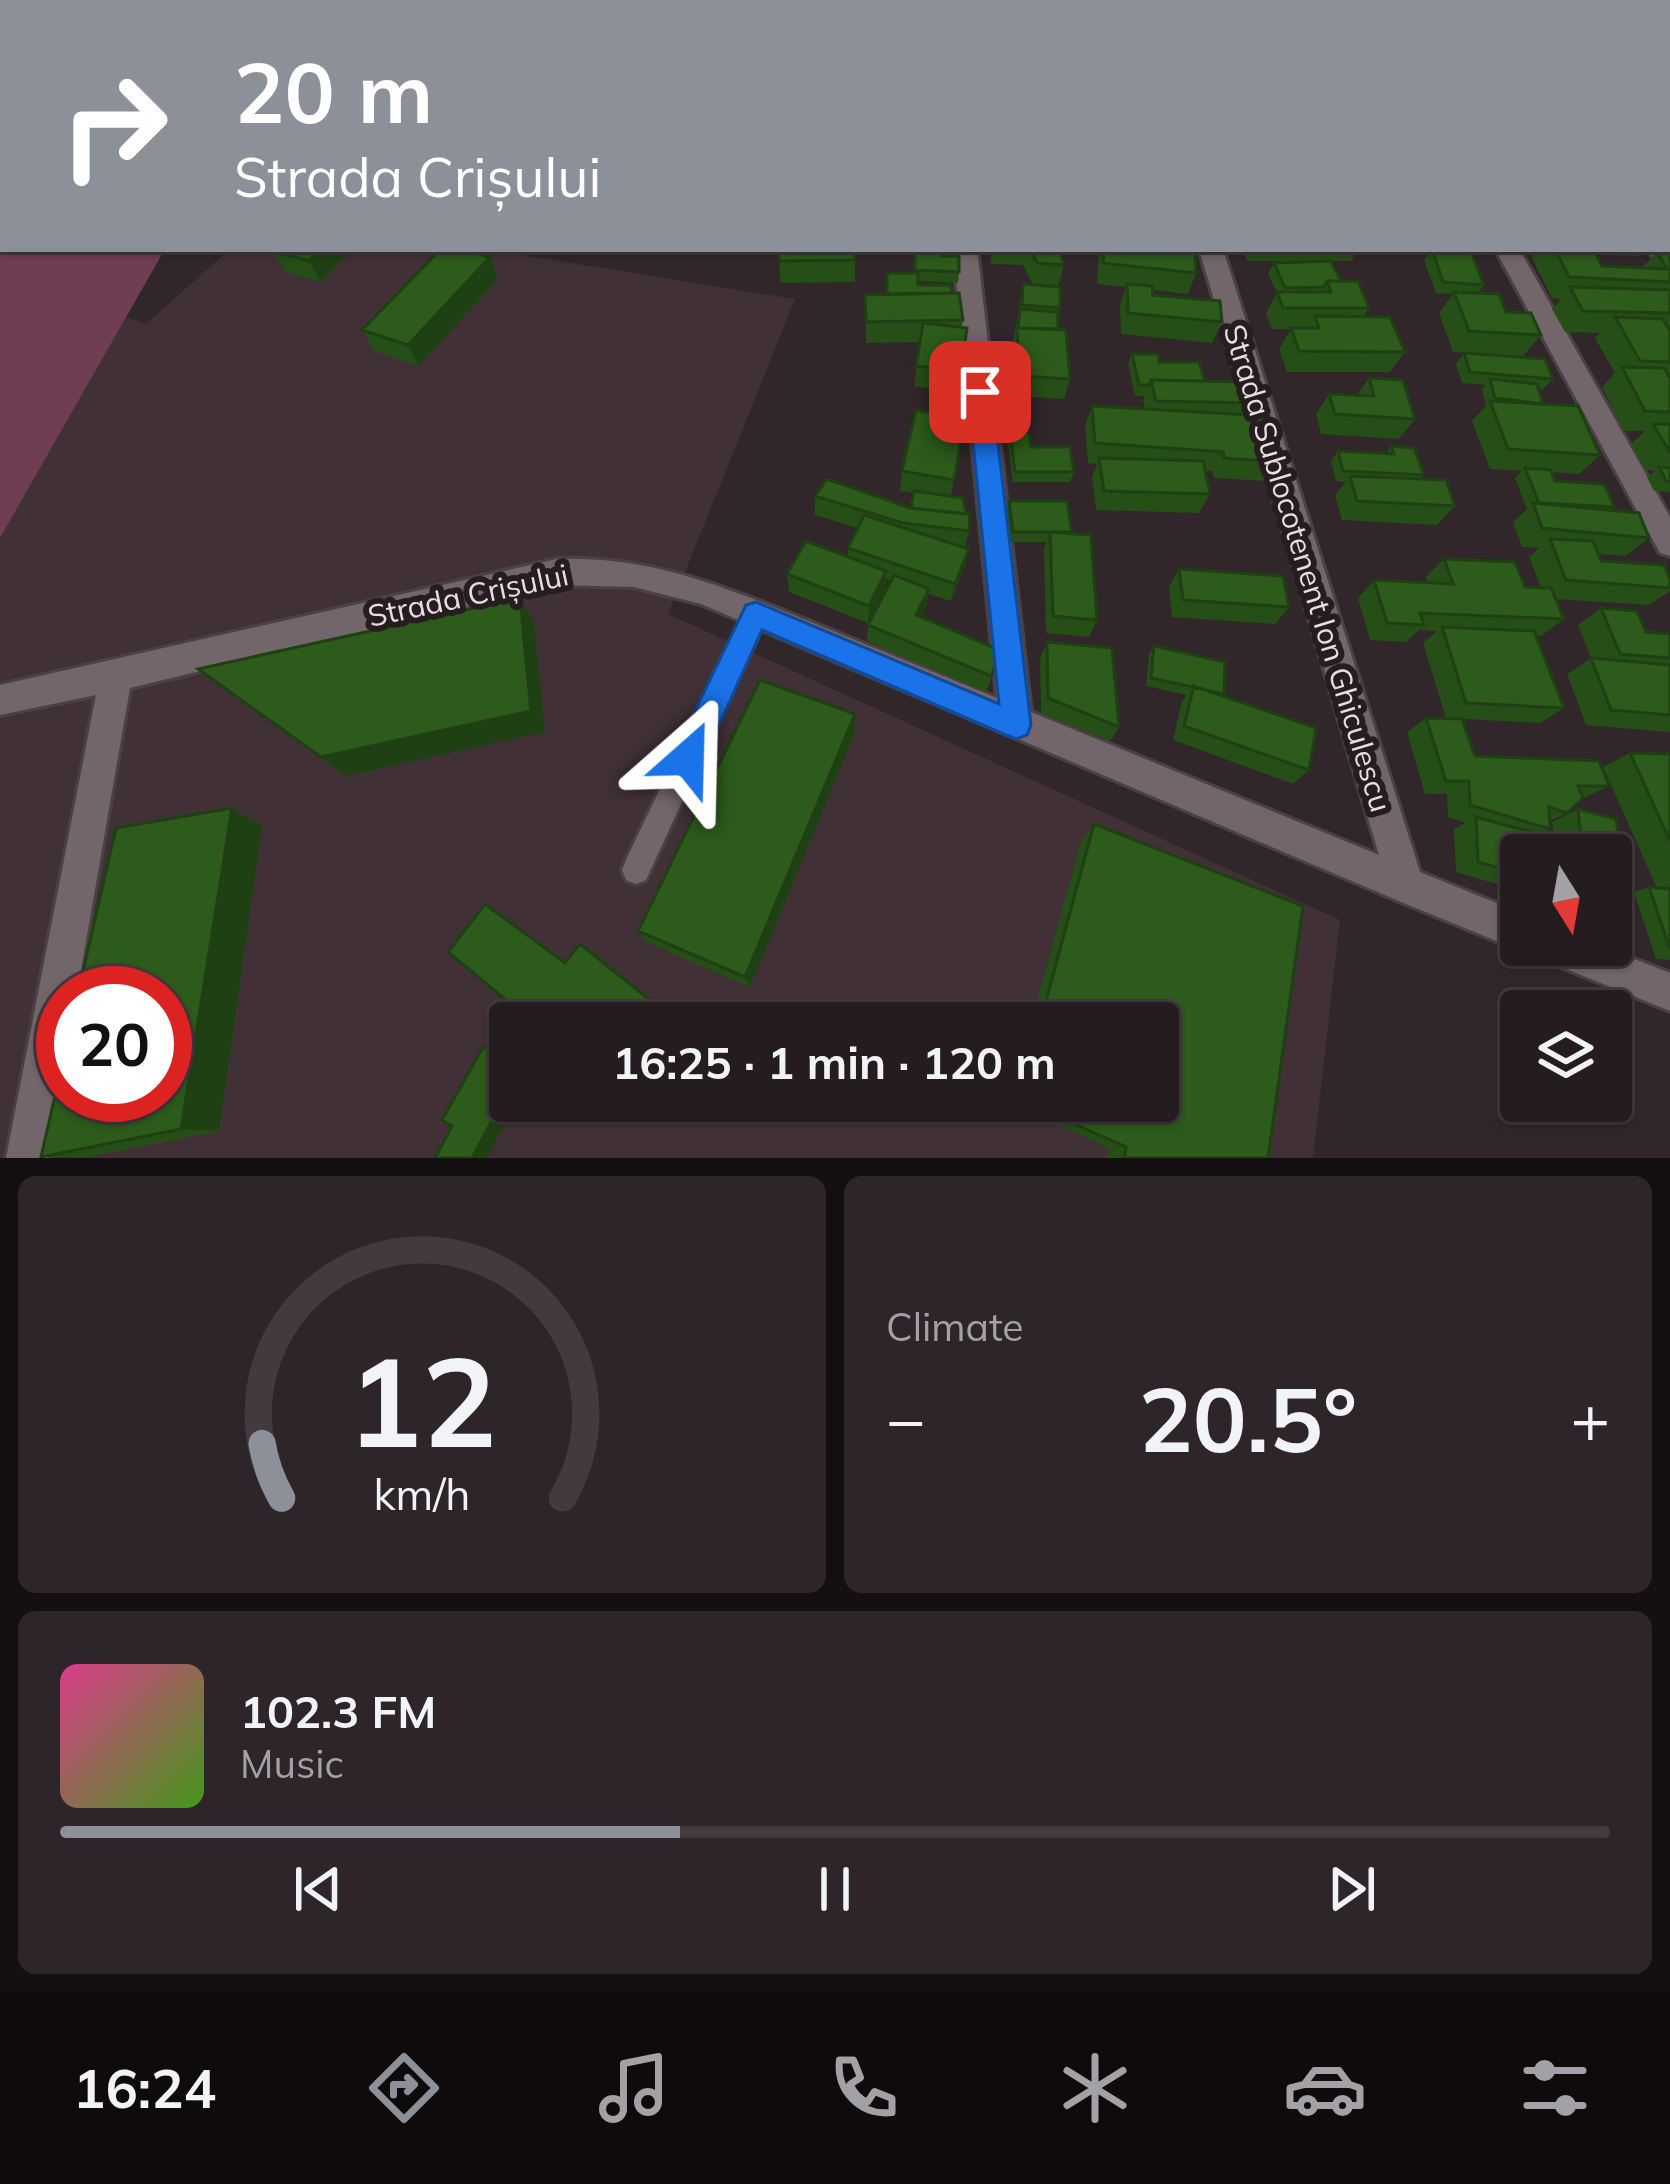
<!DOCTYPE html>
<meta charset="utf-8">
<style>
body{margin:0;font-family:Mulish,sans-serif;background:#2d2529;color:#f1f3f6;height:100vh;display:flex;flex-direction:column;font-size:45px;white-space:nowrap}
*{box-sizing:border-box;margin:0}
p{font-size:39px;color:#a3a1a5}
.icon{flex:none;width:66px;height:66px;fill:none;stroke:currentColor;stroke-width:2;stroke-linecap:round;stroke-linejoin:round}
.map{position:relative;height:1158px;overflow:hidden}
.sheet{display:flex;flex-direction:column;gap:18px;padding:18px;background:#140f12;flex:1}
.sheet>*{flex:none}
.banner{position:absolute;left:0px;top:0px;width:1671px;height:252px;box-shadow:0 3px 9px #0004,0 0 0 3px #423a3e;background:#8c9099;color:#fff;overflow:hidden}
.needle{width:78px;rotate:169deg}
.buttons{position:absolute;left:1500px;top:834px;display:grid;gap:24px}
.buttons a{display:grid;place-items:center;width:132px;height:132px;border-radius:12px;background:#251c20;box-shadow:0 3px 9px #0004,0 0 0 3px #423a3e;font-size:60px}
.speed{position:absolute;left:36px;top:966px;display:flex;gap:24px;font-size:60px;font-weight:700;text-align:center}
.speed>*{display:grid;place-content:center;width:156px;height:156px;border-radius:50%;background:#251c20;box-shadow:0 3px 9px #0004,0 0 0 3px #423a3e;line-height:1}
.speed .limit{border:18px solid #d22;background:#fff;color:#111}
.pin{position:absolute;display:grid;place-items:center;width:102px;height:102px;color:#fff;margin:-51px;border-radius:24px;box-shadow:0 6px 18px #0006}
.me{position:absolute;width:132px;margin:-66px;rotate:25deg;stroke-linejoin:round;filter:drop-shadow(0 0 9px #0008)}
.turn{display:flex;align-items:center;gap:42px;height:252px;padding:0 36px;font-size:54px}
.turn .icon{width:156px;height:156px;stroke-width:2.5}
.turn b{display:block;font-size:84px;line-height:102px}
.big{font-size:90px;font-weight:700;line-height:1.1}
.sheet .widget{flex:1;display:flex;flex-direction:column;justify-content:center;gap:18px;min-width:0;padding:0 42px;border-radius:18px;background:#2d2529}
.sheet .dial{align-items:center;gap:0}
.dial svg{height:312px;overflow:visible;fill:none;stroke:#423a3e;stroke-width:7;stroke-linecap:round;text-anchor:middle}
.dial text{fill:#f1f3f6;stroke:none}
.song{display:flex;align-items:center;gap:36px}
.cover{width:144px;height:144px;border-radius:18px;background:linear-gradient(135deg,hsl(330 70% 55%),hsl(100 70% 35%))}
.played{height:12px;border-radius:6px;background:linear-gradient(90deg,#8c9099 40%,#423a3e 40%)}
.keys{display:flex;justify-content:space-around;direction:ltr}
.heat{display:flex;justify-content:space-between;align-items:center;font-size:66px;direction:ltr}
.sheet .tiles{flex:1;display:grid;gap:18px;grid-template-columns:1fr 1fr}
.widget:last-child{grid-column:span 2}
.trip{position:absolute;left:489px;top:1002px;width:690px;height:120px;border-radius:12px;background:#251c20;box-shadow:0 3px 9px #0004,0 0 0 3px #423a3e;font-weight:700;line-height:120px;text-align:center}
.dock{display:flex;height:192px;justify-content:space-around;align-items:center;background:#0f0b0d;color:#a3a1a5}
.dock .icon{width:84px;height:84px}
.dock .current{color:#8c9099}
.dock b{font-size:54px;color:#f1f3f6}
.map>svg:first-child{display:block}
.built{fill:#413137;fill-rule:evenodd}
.green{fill:#6f3e54}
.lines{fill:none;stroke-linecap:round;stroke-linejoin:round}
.lane-casing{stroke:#4a4144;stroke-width:6}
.street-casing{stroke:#4a4144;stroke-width:6}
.lane{fill:#73666b;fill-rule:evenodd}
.street{fill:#73666b;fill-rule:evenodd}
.wall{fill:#264e17}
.shaded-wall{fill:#1f4013}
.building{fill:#2c5b1b;stroke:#1f4013;stroke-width:3}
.route{fill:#1a73e8;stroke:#114b97;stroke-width:3}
.labels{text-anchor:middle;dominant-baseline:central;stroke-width:12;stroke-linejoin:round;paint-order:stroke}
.street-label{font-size:30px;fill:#e6dfe1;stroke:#271d21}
</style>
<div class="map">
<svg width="1670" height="1158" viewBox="0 0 1670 1158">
<rect width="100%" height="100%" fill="#31262a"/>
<path class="built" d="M 230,249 L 484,249 L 795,299 L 668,614 L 1340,920 L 1313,1158 L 0,1158 L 0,533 L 126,317 L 146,324 ZM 63,993 L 165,993 L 165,1095 L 63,1095 ZM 510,1023 L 1158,1023 L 1158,1101 L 510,1101 Z"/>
<path class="green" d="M 0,0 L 308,0 L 3,3 L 3,249 L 165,249 L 0,538 Z"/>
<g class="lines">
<defs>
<path id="lane" d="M 654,0 L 668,0 L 668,3 L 654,3 Z
M 756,603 L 765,606 L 768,614 L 646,880 L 636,884 L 626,880 L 622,870 L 626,860 L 747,606 Z"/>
<path id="street" d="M 929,0 L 947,0 L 948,3 L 930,3 Z
M 1125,0 L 1143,0 L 1144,3 L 1126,3 Z
M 1360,0 L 1378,0 L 1380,3 L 1362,3 Z
M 1478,0 L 1496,0 L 1498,3 L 1480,3 Z
M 1668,245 L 1670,247 L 1670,272 L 1662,270 L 1647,249 L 1668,249 Z
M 953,249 L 977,249 L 1031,712 L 1379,855 L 1199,249 L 1223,249 L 1420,872 L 1521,913 L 1521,945 L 1599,945 L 1670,973 L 1670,1011 L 1539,958 L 1533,945 L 1521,951 L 1406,904 L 701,604 L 634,587 L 557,585 L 130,688 L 77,993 L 63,993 L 63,1071 L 48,1158 L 6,1158 L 96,695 L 0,715 L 0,685 L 557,559 C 651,555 730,589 816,624 C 876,649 937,673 997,698 Z
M 1495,249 L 1519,249 L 1670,517 L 1670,556 L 1660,553 Z"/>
</defs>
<use href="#lane" class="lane-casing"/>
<use href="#street" class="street-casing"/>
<use href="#lane" class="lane"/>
<use href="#street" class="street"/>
</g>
<path class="wall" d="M 352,0 L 436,0 L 437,3 L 353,3 Z
M 498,0 L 613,0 L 613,3 L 495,3 Z
M 876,0 L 930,0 L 930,2 L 876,2 Z
M 969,0 L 1002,0 L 1002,3 L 969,3 Z
M 1020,0 L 1126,0 L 1125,3 L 1019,3 Z
M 1158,0 L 1267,0 L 1266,3 L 1158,3 Z
M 1268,0 L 1354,0 L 1353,3 L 1268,3 Z
M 1607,0 L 1670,0 L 1670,3 L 1609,3 Z
M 1668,164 L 1670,164 L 1670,216 L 1668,216 Z
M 275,249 L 352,249 L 321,282 L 286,272 L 273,251 Z
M 779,249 L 855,249 L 855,282 L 780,283 Z
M 914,249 L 942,256 L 959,272 L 958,283 L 918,281 L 918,285 L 952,293 L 963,320 L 962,327 L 967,328 L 959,378 L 950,377 L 948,391 L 914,386 L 920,342 L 866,343 L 865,295 L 886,294 L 914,273 Z
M 990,249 L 1059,249 L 1064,265 L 1058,287 L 1033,285 L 1023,265 L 991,264 Z
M 1099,249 L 1152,249 L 1196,273 L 1188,294 L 1153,290 L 1153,295 L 1222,322 L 1212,343 L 1121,334 L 1120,305 L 1126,287 L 1097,284 Z
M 1242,249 L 1358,249 L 1351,261 L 1331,261 L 1341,281 L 1369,308 L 1364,316 L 1405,352 L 1390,372 L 1287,372 L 1279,349 L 1291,329 L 1272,329 L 1266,313 L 1277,293 L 1268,274 L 1274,263 L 1317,261 L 1247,261 Z
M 1416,249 L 1488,249 L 1484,255 L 1472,255 L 1484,285 L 1478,293 L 1541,335 L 1523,356 L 1453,352 L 1439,313 L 1453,294 L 1436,293 L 1424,260 L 1428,254 L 1419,254 Z
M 1531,249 L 1595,249 L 1594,251 L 1602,266 L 1642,268 L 1657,252 L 1670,253 L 1670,492 L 1654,491 L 1647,477 L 1655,471 L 1646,470 L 1631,444 L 1645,431 L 1624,431 L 1602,387 L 1615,373 L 1595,338 L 1600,333 L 1565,332 L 1552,309 L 1561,299 L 1552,298 L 1529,252 Z
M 1597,249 L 1648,249 L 1641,256 L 1600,255 Z
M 490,257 L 498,279 L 419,366 L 374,351 L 362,330 Z
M 1023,284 L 1060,308 L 1058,329 L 1070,379 L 1064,399 L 1014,396 L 1012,349 Z
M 1464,353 L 1553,379 L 1543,389 L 1539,389 L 1543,404 L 1600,455 L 1579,474 L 1552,472 L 1555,481 L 1615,507 L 1611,510 L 1649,538 L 1625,556 L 1598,554 L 1601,561 L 1670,579 L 1670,591 L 1649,605 L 1555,599 L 1564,619 L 1541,636 L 1536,636 L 1564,708 L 1540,723 L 1446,718 L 1423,643 L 1437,631 L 1419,630 L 1406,642 L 1370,640 L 1358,598 L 1374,580 L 1428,583 L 1426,577 L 1444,559 L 1525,587 L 1541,588 L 1529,557 L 1539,548 L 1522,547 L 1513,522 L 1527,509 L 1515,478 L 1522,471 L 1490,469 L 1472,421 L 1486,406 L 1482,389 L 1486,385 L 1462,383 L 1456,364 Z
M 1132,354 L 1159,362 L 1255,403 L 1248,415 L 1279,462 L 1267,481 L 1214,478 L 1212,471 L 1205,471 L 1210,494 L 1199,513 L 1096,510 L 1092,477 L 1097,464 L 1088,463 L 1085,426 L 1092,406 L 1145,409 L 1143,400 L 1145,396 L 1135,396 L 1128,364 Z
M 1369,378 L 1415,419 L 1399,439 L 1321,434 L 1316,414 L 1329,394 L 1357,395 Z
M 1010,433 L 1074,472 L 1070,482 L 1013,482 L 1008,443 Z
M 943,438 L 961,441 L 951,496 L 969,531 L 965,548 L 969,549 L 965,567 L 951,601 L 928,594 L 926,606 L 921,617 L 1002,651 L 986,692 L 867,641 L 868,625 L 891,581 L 886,579 L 885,589 L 868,623 L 789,592 L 787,574 L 848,557 L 848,548 L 858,528 L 815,515 L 815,496 L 911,508 L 914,493 L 900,491 L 902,471 Z
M 1391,446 L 1424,475 L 1421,479 L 1455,506 L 1437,525 L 1342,520 L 1335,495 L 1346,482 L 1336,481 L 1331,461 L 1338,451 L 1386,453 Z
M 1009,501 L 1072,533 L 1097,620 L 1089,637 L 1046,633 L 1044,550 L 1046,542 L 1010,542 L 1007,510 Z
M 1179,569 L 1289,607 L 1275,624 L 1172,617 L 1169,587 Z
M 520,598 L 534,623 L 545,732 L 345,776 L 198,669 Z
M 1601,608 L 1646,632 L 1670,634 L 1670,732 L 1586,725 L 1567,674 L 1591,658 L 1578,625 Z
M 1047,642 L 1119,727 L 1110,741 L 1041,713 L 1040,659 Z
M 1154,646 L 1224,694 L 1222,696 L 1309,770 L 1293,784 L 1173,740 L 1182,701 L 1187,695 L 1146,686 L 1149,654 Z
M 855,714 L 854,735 L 750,987 L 648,943 L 638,931 Z
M 1426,718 L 1462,719 L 1475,756 L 1599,761 L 1609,786 L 1582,799 L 1567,813 L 1550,821 L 1550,829 L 1539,835 L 1554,839 L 1552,822 L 1578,809 L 1616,819 L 1628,903 L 1611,909 L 1611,855 L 1521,855 L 1521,891 L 1456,872 L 1454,829 L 1466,823 L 1448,817 L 1447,794 L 1425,794 L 1407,732 Z
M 1630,753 L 1670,754 L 1670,887 L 1656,886 L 1603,767 Z
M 232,808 L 262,826 L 219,1131 L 88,1157 L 41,1157 Z
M 1094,824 L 1268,1158 L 1107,1158 L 1109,1148 L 1009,1103 L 1009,1101 L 1158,1101 L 1158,1023 L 1031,1023 L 1081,841 Z
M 1649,887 L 1670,889 L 1670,960 L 1656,959 L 1634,892 Z"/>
<path class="shaded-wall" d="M 320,249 L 352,249 L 321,282 L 309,261 Z
M 490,257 L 498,279 L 419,366 L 408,345 Z
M 969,549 L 965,567 L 951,601 L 955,584 Z
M 886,571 L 885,589 L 868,623 L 869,606 Z
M 929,589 L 926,606 L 913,632 L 916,615 Z
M 520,598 L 534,623 L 545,732 L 345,776 L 321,757 Z
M 855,714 L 854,735 L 750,987 L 745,977 Z
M 232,808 L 262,826 L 219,1131 L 181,1129 Z
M 655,1004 L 664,1013 L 657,1023 L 641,1023 Z
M 510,1087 L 510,1101 L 517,1101 L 487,1158 L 472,1158 Z"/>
<path class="building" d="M 382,0 L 435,0 L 434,3 L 381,3 Z
M 556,0 L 555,3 L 495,3 L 498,0 Z
M 1020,0 L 1053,0 L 1054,3 L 1021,3 Z
M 1277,0 L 1296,0 L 1298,3 L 1278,3 Z
M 1398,0 L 1442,0 L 1443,3 L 1400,3 Z
M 1448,0 L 1484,0 L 1486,3 L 1450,3 Z
M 1623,0 L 1669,0 L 1670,1 L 1626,3 Z
M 1303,1 L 1328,1 L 1330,3 L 1305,3 Z
M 275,249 L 320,249 L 309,261 L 273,251 Z
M 441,249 L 462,249 L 490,257 L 408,345 L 362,330 Z
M 779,249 L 855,249 L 855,260 L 779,261 Z
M 915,249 L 942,249 L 942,256 L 959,256 L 959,272 L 915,270 Z
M 1030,249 L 1059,249 L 1064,265 L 1037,263 Z
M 1104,249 L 1152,249 L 1195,254 L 1196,273 L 1103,263 Z
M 1432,249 L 1471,251 L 1484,285 L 1443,282 Z
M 1555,249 L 1593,249 L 1602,266 L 1667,269 L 1657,252 L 1670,253 L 1670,282 L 1569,277 Z
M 1331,261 L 1341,281 L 1327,281 L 1324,287 L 1285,288 L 1274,263 Z
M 887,273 L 918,273 L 918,285 L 951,285 L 952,293 L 887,294 Z
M 1327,281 L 1358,281 L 1369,308 L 1283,308 L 1277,292 L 1331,292 Z
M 1023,284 L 1060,287 L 1060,308 L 1022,305 Z
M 1127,284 L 1152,286 L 1153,295 L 1220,301 L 1222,322 L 1128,313 Z
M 1570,287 L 1670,290 L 1670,313 L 1583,311 Z
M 1454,292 L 1499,294 L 1506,312 L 1531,313 L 1541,335 L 1469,331 Z
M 959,293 L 963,320 L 866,322 L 865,295 Z
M 1020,309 L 1058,312 L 1058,329 L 1018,328 Z
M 1315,316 L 1390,317 L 1405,352 L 1299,351 L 1291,328 L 1319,328 Z
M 1615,317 L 1663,319 L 1670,331 L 1670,362 L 1640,361 Z
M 923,323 L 967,328 L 963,357 L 953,356 L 951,370 L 916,366 Z
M 1017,328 L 1066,330 L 1070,379 L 1019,376 Z
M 1464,353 L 1545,359 L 1553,379 L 1470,372 Z
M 1132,354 L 1158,354 L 1159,362 L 1199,362 L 1205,381 L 1151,380 L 1149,385 L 1139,385 Z
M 1622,367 L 1664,368 L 1670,378 L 1670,412 L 1645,411 Z
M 1369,378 L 1403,380 L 1415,419 L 1335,414 L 1329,394 L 1374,396 Z
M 1490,379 L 1537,384 L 1543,404 L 1495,398 Z
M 1151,380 L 1249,382 L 1255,403 L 1156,401 Z
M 1490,401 L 1578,406 L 1600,455 L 1508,449 Z
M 1092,406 L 1269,416 L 1279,462 L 1224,458 L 1223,452 L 1095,443 Z
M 916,410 L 947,416 L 942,438 L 961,441 L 954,480 L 902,471 Z
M 1653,424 L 1670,424 L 1670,451 L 1669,451 Z
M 1010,433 L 1029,433 L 1031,447 L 1070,447 L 1074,472 L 1015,472 Z
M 1391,446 L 1414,448 L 1424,475 L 1343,471 L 1338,451 L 1394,454 Z
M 1099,458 L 1203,461 L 1210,494 L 1104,491 Z
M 1659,467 L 1670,468 L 1670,482 L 1666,481 Z
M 1525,468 L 1551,470 L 1555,481 L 1604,484 L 1615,507 L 1539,503 Z
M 1350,476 L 1446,480 L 1455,506 L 1357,501 Z
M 827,479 L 910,508 L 970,514 L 969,531 L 903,523 L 815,496 Z
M 914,491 L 963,498 L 966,514 L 911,508 Z
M 1009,501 L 1067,501 L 1072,532 L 1013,532 Z
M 1533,503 L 1639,513 L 1649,538 L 1542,528 Z
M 864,515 L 969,549 L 955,584 L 848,548 Z
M 1050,532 L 1091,535 L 1097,620 L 1053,616 Z
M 1550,539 L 1593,541 L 1601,561 L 1664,565 L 1670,579 L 1670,588 L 1566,580 Z
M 806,541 L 886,571 L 869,606 L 787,574 Z
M 1444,559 L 1515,562 L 1525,587 L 1551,588 L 1564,619 L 1420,613 L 1424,625 L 1387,623 L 1374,580 L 1453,584 Z
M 1179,569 L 1283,576 L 1289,607 L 1183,600 Z
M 894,575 L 929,589 L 916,615 L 1002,651 L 991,676 L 868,625 Z
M 520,598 L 531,711 L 321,757 L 198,669 Z
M 1601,608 L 1637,611 L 1646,632 L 1670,634 L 1670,658 L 1620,654 Z
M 1442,627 L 1534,631 L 1564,708 L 1466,703 Z
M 1047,642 L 1112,648 L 1119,727 L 1048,698 Z
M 1154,646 L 1225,662 L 1224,694 L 1151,678 Z
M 1591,658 L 1670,665 L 1670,715 L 1611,710 Z
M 760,680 L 855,714 L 745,977 L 638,931 Z
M 1194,686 L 1316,728 L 1309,770 L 1184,726 Z
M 1426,718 L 1462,719 L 1475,756 L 1599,761 L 1609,786 L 1578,786 L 1583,798 L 1567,813 L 1549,807 L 1550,829 L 1470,805 L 1469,781 L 1446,781 Z
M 1630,753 L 1670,754 L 1670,841 Z
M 232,808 L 181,1129 L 41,1157 L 63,1061 L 63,1095 L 165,1095 L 165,993 L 78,993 L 116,828 Z
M 1578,809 L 1616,819 L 1628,903 L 1611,898 L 1611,855 L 1521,855 L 1521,874 L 1478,862 L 1476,817 L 1582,846 Z
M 1094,824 L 1303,906 L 1268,1158 L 1124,1158 L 1126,1147 L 1022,1101 L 1158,1101 L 1158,1023 L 1040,1023 Z
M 1649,887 L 1670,889 L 1670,949 Z
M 485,904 L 565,963 L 580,944 L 655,1004 L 641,1023 L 534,1023 L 448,952 Z
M 483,1047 L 510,1062 L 510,1087 L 472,1158 L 435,1158 L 452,1126 L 442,1120 Z"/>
<path class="route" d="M 980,383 L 992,392 L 1031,725 L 1027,735 L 1016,739 L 1006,735 L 762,630 L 699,769 L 688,773 L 677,769 L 673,758 L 677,748 L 746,605 L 756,602 L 999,704 L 968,392 Z"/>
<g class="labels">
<g class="street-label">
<text transform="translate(1308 568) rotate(73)">Strada Sublocotenent Ion Ghiculescu</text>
<text transform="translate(468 595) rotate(-12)">Strada Crișului</text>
</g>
</g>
</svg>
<div class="buttons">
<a><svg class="needle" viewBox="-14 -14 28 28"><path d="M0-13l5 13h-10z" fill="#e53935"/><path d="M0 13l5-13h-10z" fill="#a3a1a5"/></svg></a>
<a><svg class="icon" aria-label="layers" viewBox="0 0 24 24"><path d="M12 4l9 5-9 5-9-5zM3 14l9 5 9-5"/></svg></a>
</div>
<div class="speed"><div class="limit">20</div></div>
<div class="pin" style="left:980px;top:392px;background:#d93025"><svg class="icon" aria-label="arrive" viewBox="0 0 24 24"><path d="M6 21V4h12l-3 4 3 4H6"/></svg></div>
<svg class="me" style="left:688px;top:758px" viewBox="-20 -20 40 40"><path d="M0-17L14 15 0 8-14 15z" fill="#1a73e8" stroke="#fff" stroke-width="4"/></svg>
<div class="trip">16:25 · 1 min · 120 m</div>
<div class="banner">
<div class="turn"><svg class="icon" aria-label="right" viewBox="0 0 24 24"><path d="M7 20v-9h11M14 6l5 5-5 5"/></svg><div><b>20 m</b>Strada Crișului</div></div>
</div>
</div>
<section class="sheet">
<div class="tiles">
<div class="widget dial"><svg viewBox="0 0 100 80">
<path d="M14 69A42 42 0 1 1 86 69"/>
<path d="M14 69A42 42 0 0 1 9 55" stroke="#8c9099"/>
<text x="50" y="56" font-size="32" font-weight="700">12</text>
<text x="50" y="72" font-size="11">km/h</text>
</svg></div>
<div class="widget"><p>Climate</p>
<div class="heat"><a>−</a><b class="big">20.5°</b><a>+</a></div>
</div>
<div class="widget">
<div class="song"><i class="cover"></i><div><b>102.3 FM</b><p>Music</p></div></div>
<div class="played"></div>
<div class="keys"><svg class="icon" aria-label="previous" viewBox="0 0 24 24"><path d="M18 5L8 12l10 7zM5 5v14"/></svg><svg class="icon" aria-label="pause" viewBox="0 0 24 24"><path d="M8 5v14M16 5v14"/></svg><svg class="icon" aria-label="next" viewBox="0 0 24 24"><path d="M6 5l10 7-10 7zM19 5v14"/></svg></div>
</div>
</div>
</section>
<nav class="dock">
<b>16:24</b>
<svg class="icon current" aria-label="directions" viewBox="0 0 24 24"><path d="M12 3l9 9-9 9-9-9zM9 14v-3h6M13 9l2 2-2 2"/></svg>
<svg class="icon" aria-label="music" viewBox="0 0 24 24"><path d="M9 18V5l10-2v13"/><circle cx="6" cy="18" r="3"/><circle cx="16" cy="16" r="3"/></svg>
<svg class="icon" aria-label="phone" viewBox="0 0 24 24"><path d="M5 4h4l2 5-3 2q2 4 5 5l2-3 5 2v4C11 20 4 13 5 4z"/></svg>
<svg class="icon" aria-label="climate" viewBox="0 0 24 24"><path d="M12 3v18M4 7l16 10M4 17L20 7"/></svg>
<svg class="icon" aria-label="car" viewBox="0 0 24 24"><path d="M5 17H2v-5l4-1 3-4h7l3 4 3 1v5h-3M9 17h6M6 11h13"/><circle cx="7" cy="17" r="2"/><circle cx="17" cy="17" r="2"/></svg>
<svg class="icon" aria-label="filters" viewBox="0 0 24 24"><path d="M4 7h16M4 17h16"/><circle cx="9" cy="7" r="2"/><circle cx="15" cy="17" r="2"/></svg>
</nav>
